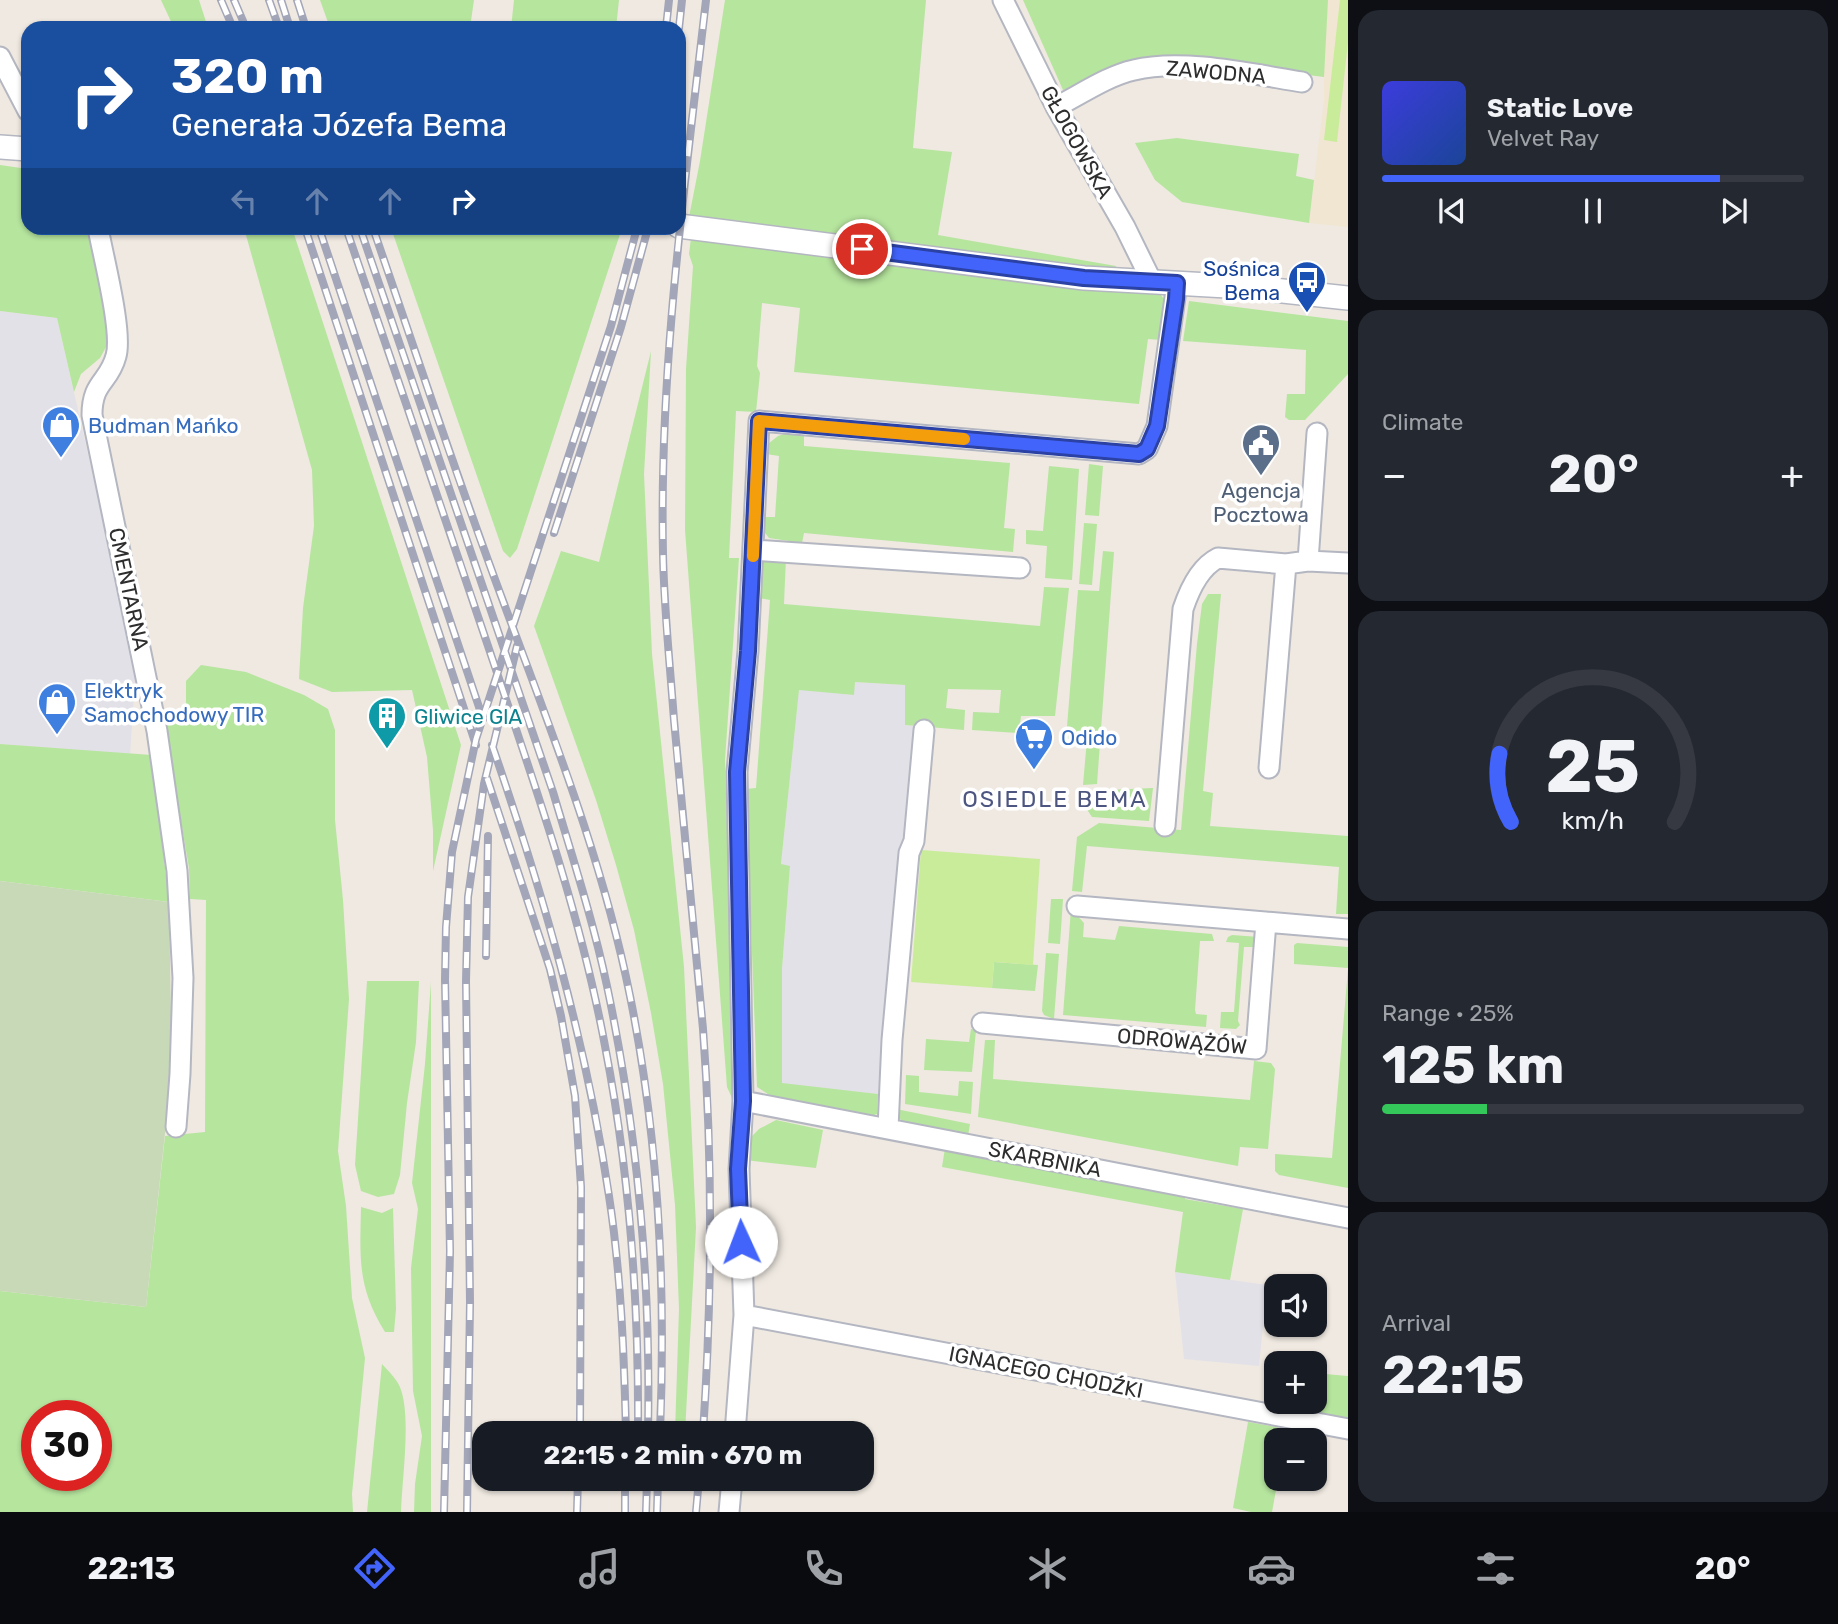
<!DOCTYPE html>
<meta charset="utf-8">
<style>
body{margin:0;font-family:Rubik,sans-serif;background:#242831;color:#f1f3f6;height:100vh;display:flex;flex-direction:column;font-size:26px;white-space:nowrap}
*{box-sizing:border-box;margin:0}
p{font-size:23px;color:#9ea1a6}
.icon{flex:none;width:38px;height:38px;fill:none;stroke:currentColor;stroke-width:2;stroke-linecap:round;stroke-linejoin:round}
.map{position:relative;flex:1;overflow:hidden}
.side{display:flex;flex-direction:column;gap:10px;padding:10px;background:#0d0f14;width:490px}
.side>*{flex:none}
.hud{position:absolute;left:21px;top:21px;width:665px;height:214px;border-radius:21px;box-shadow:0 2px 5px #0004;background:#1a4fa0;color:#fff;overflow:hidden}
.controls{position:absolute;left:1264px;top:1274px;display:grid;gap:14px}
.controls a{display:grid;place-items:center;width:63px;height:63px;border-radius:14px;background:#171b24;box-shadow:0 2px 5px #0004;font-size:35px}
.speed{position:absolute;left:21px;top:1400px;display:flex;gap:14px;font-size:35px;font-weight:700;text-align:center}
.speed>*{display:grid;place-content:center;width:91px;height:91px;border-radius:50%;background:#171b24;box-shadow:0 2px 5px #0004;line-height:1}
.speed .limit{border:10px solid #d22;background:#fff;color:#111}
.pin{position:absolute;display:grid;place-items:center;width:60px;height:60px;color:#fff;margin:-30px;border:4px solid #fff;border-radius:50%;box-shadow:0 2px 7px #0007}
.me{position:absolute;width:77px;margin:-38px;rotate:358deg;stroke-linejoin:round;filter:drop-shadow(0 0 5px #0008)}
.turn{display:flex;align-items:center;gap:24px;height:147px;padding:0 35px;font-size:32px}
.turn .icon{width:91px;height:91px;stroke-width:2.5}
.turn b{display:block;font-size:49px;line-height:60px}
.lanes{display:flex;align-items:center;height:66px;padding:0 35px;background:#0003;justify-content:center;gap:35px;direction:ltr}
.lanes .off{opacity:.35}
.big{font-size:52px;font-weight:700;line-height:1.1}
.side .tile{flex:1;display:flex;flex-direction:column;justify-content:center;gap:10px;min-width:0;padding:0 24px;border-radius:21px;background:#242831}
.side .dial{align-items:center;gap:0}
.dial svg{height:182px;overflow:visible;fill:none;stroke:#363941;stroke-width:7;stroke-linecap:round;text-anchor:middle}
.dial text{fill:#f1f3f6;stroke:none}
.song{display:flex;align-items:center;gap:21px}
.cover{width:84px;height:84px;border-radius:10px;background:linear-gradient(135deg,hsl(240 70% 55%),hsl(220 70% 35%))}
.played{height:7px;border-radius:4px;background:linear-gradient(90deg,#4264fb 80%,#363941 80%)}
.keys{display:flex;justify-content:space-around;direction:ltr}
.heat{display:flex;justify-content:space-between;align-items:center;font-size:38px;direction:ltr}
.charge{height:10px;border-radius:5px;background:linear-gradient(90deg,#34c759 25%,#363941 0)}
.trip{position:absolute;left:472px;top:1421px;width:402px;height:70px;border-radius:21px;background:#171b24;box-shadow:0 2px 5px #0004;font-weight:700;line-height:70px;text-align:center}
.tabs{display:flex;height:112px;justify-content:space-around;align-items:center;background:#090b0e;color:#9ea1a6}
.tabs .icon{width:49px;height:49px}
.tabs .on{color:#4264fb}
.tabs b{font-size:32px;color:#f1f3f6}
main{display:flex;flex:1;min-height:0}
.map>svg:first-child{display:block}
.industrial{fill:#e3e1e8}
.education{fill:#f0e6d1}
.green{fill:#b6e59e;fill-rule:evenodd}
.cemetery{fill:#c8d9b8}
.pitch{fill:#c9ec9a}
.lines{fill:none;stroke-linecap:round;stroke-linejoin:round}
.minor-casing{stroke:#b4b7c1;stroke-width:23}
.tertiary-casing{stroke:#b4b7c1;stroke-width:26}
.minor{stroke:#fff;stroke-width:19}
.tertiary{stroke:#fff;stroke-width:23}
.rail-casing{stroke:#a3a6b8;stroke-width:8}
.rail{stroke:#fff;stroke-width:5;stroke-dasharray:16;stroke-linecap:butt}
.route-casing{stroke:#2b41a3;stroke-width:18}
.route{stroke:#4264fb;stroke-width:12}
.slow{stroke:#f59e0b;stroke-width:12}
.labels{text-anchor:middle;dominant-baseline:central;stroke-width:7;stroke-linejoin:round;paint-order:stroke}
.street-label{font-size:21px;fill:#2e2e2e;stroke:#fff}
.transit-label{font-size:21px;fill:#164399;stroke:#fff;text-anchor:end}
.shop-label{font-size:21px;fill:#366cbe;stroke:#fff;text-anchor:start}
.service-label{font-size:21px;fill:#4e5e75;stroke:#fff}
.culture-label{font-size:21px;fill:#0d838f;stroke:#fff;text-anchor:start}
.neighbourhood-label{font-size:23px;letter-spacing:2px;fill:#4d5680;stroke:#fff}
</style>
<main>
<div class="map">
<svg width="1348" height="1512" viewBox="0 0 1348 1512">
<rect width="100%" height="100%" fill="#efe9e1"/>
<path class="industrial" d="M 0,311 L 57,318 L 136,664 L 130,755 L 0,744 Z
M 855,682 L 905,685 L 905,725 L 915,726 L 878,1094 L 782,1084 L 782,969 L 790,867 L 781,864 L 799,689 L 853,695 Z
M 1175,1272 L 1267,1285 L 1259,1366 L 1184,1359 Z"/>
<path class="education" d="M 1328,0 L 1348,0 L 1348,227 L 1309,223 L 1324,100 L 1324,44 Z"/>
<path class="green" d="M 161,0 L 199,0 L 208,28 L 174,28 Z
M 320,0 L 474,0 L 470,28 L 330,28 Z
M 514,0 L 619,0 L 616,28 L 511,28 Z
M 725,0 L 926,0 L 913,148 L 952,152 L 938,235 L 1116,266 L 1115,269 L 689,217 L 700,161 Z
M 1023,0 L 1328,0 L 1324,77 L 1194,61 L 1063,90 Z
M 1177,138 L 1299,154 L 1296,176 L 1314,180 L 1309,223 L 1182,202 L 1155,180 L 1135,143 Z
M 0,165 L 28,169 L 28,228 L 90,228 L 111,338 L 100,358 L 81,374 L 74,392 L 57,318 L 0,311 Z
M 244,228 L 292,228 L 461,745 L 433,871 L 433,830 L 427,757 L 412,690 L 332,692 L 299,679 L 303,608 L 314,526 L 312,470 Z
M 391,228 L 576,228 L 620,234 L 517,549 L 510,558 L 503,551 Z
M 691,238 L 1158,291 L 1167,303 L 1161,340 L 1148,339 L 1139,404 L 794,372 L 800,308 L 762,303 L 757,366 L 760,373 L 756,412 L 736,411 L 729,558 L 739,558 L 725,760 L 735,1099 L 732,1098 L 727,1087 L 685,530 L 686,369 L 693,266 L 689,254 Z
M 1189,301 L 1348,321 L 1348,374 L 1305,420 L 1289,420 L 1285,417 L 1287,394 L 1305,394 L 1306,350 L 1183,341 Z
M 651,351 L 644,474 L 652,654 L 684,967 L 696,1227 L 685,1433 L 675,1433 L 679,1309 L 675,1205 L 663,1084 L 651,1013 L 634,930 L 616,865 L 596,800 L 534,626 L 561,551 L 599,562 Z
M 790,432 L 804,434 L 804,446 L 1010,463 L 1004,528 L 1015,529 L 1013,552 L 804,533 L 802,543 L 769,538 L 762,529 L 761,517 L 775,517 L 779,456 L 766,454 L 768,444 L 778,436 Z
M 1089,464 L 1103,466 L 1099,516 L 1085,515 Z
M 1049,466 L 1079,469 L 1072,580 L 1045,578 L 1047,546 L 1026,544 L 1026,530 L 1043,531 Z
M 1084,523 L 1097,524 L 1092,585 L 1079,584 Z
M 1103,551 L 1114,552 L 1097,784 L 1083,785 L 1087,739 L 1066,739 L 1078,590 L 1099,591 Z
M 761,555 L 786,557 L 784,604 L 1040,626 L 1044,587 L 1069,588 L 1055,716 L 1021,716 L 1019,733 L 972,730 L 973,712 L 999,713 L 1001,690 L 948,689 L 946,708 L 965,710 L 964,730 L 905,725 L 905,685 L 855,682 L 854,695 L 799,690 L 781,864 L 790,866 L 782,969 L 782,1083 L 878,1094 L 877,1114 L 871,1116 L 771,1096 L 757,1087 L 746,789 L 756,788 L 770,600 L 759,598 Z
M 1208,594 L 1221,594 L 1203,791 L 1213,793 L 1210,826 L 1348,836 L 1348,914 L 1336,914 L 1339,867 L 1087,846 L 1082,892 L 1072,891 L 1077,837 L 1099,823 L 1181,830 L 1197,644 L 1202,604 Z
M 201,665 L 246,672 L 304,695 L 328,709 L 335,730 L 335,820 L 343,900 L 349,999 L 338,1151 L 346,1206 L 352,1298 L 365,1358 L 352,1494 L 353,1512 L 0,1512 L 0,1291 L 146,1307 L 165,1136 L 205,1132 L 206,900 L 190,899 L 189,868 L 163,715 L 186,709 L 186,681 ZM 37,1416 L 96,1416 L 96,1475 L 37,1475 Z
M 0,744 L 152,755 L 169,902 L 0,881 Z
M 1153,788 L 1149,821 L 1092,817 L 1082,802 L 1085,791 Z
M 1051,899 L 1063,899 L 1060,944 L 1048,943 Z
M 1071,909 L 1084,923 L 1083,937 L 1115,940 L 1119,926 L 1212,934 L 1214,941 L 1200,941 L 1195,1010 L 1196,1014 L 1207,1015 L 1206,1027 L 1063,1015 Z
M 1232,935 L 1259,937 L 1258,947 L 1244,947 L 1238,1021 L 1240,1025 L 1236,1029 L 1220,1028 L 1221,1012 L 1234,1012 L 1239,943 L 1226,942 L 1228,937 Z
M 1297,943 L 1348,947 L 1348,968 L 1294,964 L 1294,945 Z
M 1046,953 L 1059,954 L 1054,1019 L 1044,1015 L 1042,1011 Z
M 994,962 L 1038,965 L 1035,991 L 992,988 Z
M 1348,969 L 1348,1188 L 1279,1175 L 1275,1171 L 1275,1154 L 1332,1158 Z
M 367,981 L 419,981 L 416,1042 L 407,1103 L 400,1175 L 394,1194 L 378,1197 L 361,1191 L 355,1165 Z
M 431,982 L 431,1512 L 414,1512 L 415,1484 L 422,1436 L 413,1391 L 411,1268 L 418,1209 L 412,1183 L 425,1064 Z
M 971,1029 L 976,1030 L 972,1072 L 924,1070 L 926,1039 L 969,1042 Z
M 985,1040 L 995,1040 L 993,1079 L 1250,1100 L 1254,1061 L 1271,1063 L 1275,1069 L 1268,1149 L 1240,1147 L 1238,1166 L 978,1117 Z
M 906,1075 L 919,1076 L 919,1092 L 958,1096 L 959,1081 L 973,1082 L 971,1114 L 905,1104 Z
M 896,1109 L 970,1124 L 968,1136 L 902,1121 L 898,1117 Z
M 776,1120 L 823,1130 L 816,1168 L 745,1160 L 746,1142 L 759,1129 Z
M 945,1148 L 1185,1195 L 1185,1199 L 1243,1209 L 1230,1280 L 1175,1272 L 1183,1212 L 942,1167 Z
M 361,1207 L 382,1213 L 393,1208 L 396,1309 L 394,1332 L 385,1332 C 357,1287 360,1258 361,1207 Z
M 382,1364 C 389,1372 398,1380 401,1390 C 411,1419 402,1479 401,1512 L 367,1512 Z
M 1314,1373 L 1348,1376 L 1348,1419 L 1288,1408 L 1288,1402 L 1314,1402 Z
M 1248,1422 L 1287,1429 L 1285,1440 L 1276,1440 L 1276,1479 L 1278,1479 L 1272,1512 L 1251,1512 L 1233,1508 Z"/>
<path class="cemetery" d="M 0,881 L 169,902 L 172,1070 L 146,1307 L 0,1291 Z"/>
<path class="pitch" d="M 1340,0 L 1348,0 L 1348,42 L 1337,142 L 1324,140 Z
M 921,850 L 1040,859 L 1033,965 L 994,962 L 992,988 L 911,982 Z"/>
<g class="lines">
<defs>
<path id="minor" d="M 1003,0 L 1056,107 L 1125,227 L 1152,282
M 0,57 L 28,111
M 1056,107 C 1080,95 1107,76 1134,70 C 1182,58 1252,74 1302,82
M 98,228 C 103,256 123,332 116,356 C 109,383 92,381 92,415 L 157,731 L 177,871 L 183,978 L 180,1074 L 176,1127
M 753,550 L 1020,568
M 1308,561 L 1317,433
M 1269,768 L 1286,564
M 1165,826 L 1183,609 C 1189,591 1200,567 1218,558 L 1286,564 L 1308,561 L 1348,563
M 1077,906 L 1348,929
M 982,1023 L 1256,1049 L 1266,922
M 743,1101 L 1348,1218
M 888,1128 L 892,1040 L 909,853 L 914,841 L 924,730
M 744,1315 L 1348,1429
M 735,1433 L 744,1315 L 739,1169 L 743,1101 L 737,772 L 748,651 L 759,421 L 1139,454 L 1147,449 L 1157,426 L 1177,283
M 729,1512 L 732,1479"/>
<path id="tertiary" d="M 0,147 L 28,149
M 679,226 L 1084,278 L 1245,287 L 1348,298"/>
</defs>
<use href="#minor" class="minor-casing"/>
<use href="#tertiary" class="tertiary-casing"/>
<use href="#minor" class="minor"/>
<use href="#tertiary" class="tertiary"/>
<defs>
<path id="rail" d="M 221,0 L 233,28
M 234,0 L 246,28
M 269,0 L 279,28
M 281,0 L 290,28
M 297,0 L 306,28
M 666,28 L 669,0
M 679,28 L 682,0
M 305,228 L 476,745
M 319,228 L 483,719
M 346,228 C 394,368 442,509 489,649 C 533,780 580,911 605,1046 C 630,1175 639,1303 638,1433
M 360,228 L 553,792 C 572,856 593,920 607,986 C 638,1134 651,1282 648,1433
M 373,228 C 416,353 457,478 503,601 C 551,731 603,860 630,996 C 659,1140 666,1286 660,1433
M 554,533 L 621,327 L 648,228
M 492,745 C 543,893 586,1041 609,1196 C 621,1274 624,1354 626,1433
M 487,778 L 550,969 L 561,1016 L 575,1096 L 581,1187 L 580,1433
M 486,956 L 488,836
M 703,1433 C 712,1298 713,1164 703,1029 C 694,926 683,823 674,720 C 670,665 664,609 663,554 C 659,368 685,184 706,0
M 444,1512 L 450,1251 L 445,979 L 446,927 L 452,852 L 476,739 L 611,326 L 637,228
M 467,1512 L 470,1302 L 466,981 L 468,897 L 484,784 L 517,646
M 577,1512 L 578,1479
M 625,1512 L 625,1479
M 646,1512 L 647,1479
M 657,1512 L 658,1479
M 696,1512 L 699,1479"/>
</defs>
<use href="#rail" class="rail-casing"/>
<use href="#rail" class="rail"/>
</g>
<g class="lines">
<defs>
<path id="route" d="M 741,1242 L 738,1169 L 743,1101 L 737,772 L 748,651 L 759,421 L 1139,454 L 1147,449 L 1157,426 L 1176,299 L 1177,283 L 1084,278 L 862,249"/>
</defs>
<use href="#route" class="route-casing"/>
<use href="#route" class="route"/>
<path class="slow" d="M 753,556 L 759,421 L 964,439"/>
</g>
<defs>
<symbol id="bus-pin" viewBox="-11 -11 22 30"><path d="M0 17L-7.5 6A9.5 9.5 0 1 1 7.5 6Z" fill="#1a4fb4" stroke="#fff"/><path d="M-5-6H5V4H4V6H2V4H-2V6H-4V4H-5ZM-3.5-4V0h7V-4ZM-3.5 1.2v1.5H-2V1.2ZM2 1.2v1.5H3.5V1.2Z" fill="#fff"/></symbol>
<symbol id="shop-pin" viewBox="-11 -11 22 30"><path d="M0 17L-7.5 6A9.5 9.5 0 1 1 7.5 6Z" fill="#3f7fe0" stroke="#fff"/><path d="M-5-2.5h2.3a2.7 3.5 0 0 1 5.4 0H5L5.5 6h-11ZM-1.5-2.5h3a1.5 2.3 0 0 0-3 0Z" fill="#fff"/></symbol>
<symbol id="civic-pin" viewBox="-11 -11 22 30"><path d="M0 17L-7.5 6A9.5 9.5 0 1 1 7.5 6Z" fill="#5c6f8a" stroke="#fff"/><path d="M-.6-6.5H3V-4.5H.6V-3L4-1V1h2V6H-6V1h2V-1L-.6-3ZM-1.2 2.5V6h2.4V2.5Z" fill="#fff"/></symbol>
<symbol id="building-pin" viewBox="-11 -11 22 30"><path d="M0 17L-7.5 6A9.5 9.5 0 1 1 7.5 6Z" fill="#0f9aa8" stroke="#fff"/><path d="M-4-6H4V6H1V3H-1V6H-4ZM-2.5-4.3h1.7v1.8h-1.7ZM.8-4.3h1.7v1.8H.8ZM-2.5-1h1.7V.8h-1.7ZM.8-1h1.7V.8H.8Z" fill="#fff"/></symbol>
<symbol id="supermarket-pin" viewBox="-11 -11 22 30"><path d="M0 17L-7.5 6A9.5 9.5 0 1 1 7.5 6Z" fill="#3f7fe0" stroke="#fff"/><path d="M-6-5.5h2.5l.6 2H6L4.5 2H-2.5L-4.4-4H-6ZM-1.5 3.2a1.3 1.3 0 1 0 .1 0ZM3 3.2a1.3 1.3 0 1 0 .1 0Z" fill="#fff"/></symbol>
</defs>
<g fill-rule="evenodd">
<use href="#bus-pin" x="1285" y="258" width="44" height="60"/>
<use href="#shop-pin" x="39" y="403" width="44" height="60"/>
<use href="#civic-pin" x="1239" y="421" width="44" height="60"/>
<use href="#shop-pin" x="35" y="680" width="44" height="60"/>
<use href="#building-pin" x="365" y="694" width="44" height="60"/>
<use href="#supermarket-pin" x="1012" y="715" width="44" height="60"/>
</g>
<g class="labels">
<g class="street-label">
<text transform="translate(1216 72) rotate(5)">ZAWODNA</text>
<text transform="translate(1077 142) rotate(61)">GŁOGOWSKA</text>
<text transform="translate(129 589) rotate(78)">CMENTARNA</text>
<text transform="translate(1182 1041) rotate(5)">ODROWĄŻÓW</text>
<text transform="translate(1045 1159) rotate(11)">SKARBNIKA</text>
<text transform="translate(1046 1372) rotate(11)">IGNACEGO CHODŹKI</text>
</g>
<g class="transit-label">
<text x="1280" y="268">Sośnica<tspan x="1280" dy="24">Bema</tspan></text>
</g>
<g class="shop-label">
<text x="88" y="425">Budman Mańko</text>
<text x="84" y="690">Elektryk<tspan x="84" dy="24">Samochodowy TIR</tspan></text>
<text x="1061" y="737">Odido</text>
</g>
<g class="service-label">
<text x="1261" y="490">Agencja<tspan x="1261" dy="24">Pocztowa</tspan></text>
</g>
<g class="culture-label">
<text x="414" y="716">Gliwice GlA</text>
</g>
<g class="neighbourhood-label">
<text x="1055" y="799">OSIEDLE BEMA</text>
</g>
</g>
</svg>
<div class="controls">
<a><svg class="icon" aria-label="sound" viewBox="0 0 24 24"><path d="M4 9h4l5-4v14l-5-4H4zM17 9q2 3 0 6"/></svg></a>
<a>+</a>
<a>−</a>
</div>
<div class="speed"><div class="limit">30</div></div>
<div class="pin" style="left:862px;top:249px;background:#d93025"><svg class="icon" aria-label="arrive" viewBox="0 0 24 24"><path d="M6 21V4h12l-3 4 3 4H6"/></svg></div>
<svg class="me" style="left:741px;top:1242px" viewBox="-20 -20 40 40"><circle r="19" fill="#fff"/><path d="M0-13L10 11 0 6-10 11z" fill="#4264fb"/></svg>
<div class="trip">22:15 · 2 min · 670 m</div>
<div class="hud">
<div class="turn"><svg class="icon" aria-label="right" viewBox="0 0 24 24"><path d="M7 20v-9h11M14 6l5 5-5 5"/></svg><div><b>320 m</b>Generała Józefa Bema</div></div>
<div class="lanes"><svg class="icon off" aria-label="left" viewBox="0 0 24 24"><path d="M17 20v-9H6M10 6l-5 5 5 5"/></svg><svg class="icon off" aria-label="ahead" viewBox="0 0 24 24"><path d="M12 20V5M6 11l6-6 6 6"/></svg><svg class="icon off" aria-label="ahead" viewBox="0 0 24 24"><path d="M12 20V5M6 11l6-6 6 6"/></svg><svg class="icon" aria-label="right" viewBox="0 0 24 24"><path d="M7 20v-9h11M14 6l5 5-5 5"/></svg></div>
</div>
</div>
<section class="side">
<div class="tile">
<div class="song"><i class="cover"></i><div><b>Static Love</b><p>Velvet Ray</p></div></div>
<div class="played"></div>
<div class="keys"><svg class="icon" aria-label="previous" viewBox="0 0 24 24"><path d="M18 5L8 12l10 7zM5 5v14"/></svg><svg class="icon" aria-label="pause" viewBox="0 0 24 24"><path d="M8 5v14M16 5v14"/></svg><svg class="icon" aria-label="next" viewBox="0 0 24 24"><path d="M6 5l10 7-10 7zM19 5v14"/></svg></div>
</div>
<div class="tile"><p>Climate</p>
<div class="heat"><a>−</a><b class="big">20°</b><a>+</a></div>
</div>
<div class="tile dial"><svg viewBox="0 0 100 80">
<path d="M14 69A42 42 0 1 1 86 69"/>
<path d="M14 69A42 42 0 0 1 9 39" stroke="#4264fb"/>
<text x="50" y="56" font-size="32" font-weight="700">25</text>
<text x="50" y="72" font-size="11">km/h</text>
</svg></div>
<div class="tile"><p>Range · 25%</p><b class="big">125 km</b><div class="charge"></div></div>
<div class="tile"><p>Arrival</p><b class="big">22:15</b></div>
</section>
</main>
<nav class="tabs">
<b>22:13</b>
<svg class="icon on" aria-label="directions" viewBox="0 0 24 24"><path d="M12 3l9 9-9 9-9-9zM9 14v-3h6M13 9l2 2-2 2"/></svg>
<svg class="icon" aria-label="music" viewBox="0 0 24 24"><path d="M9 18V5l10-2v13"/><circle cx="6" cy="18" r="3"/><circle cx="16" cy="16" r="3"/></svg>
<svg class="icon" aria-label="phone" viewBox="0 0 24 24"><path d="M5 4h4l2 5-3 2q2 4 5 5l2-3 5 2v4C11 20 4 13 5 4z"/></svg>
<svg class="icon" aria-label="climate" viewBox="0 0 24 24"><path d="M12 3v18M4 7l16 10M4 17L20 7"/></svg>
<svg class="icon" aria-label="car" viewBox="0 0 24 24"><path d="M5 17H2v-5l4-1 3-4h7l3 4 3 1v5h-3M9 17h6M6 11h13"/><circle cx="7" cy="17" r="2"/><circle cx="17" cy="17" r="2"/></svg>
<svg class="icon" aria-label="filters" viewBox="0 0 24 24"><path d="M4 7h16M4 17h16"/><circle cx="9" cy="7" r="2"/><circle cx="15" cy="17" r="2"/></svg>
<b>20°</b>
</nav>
